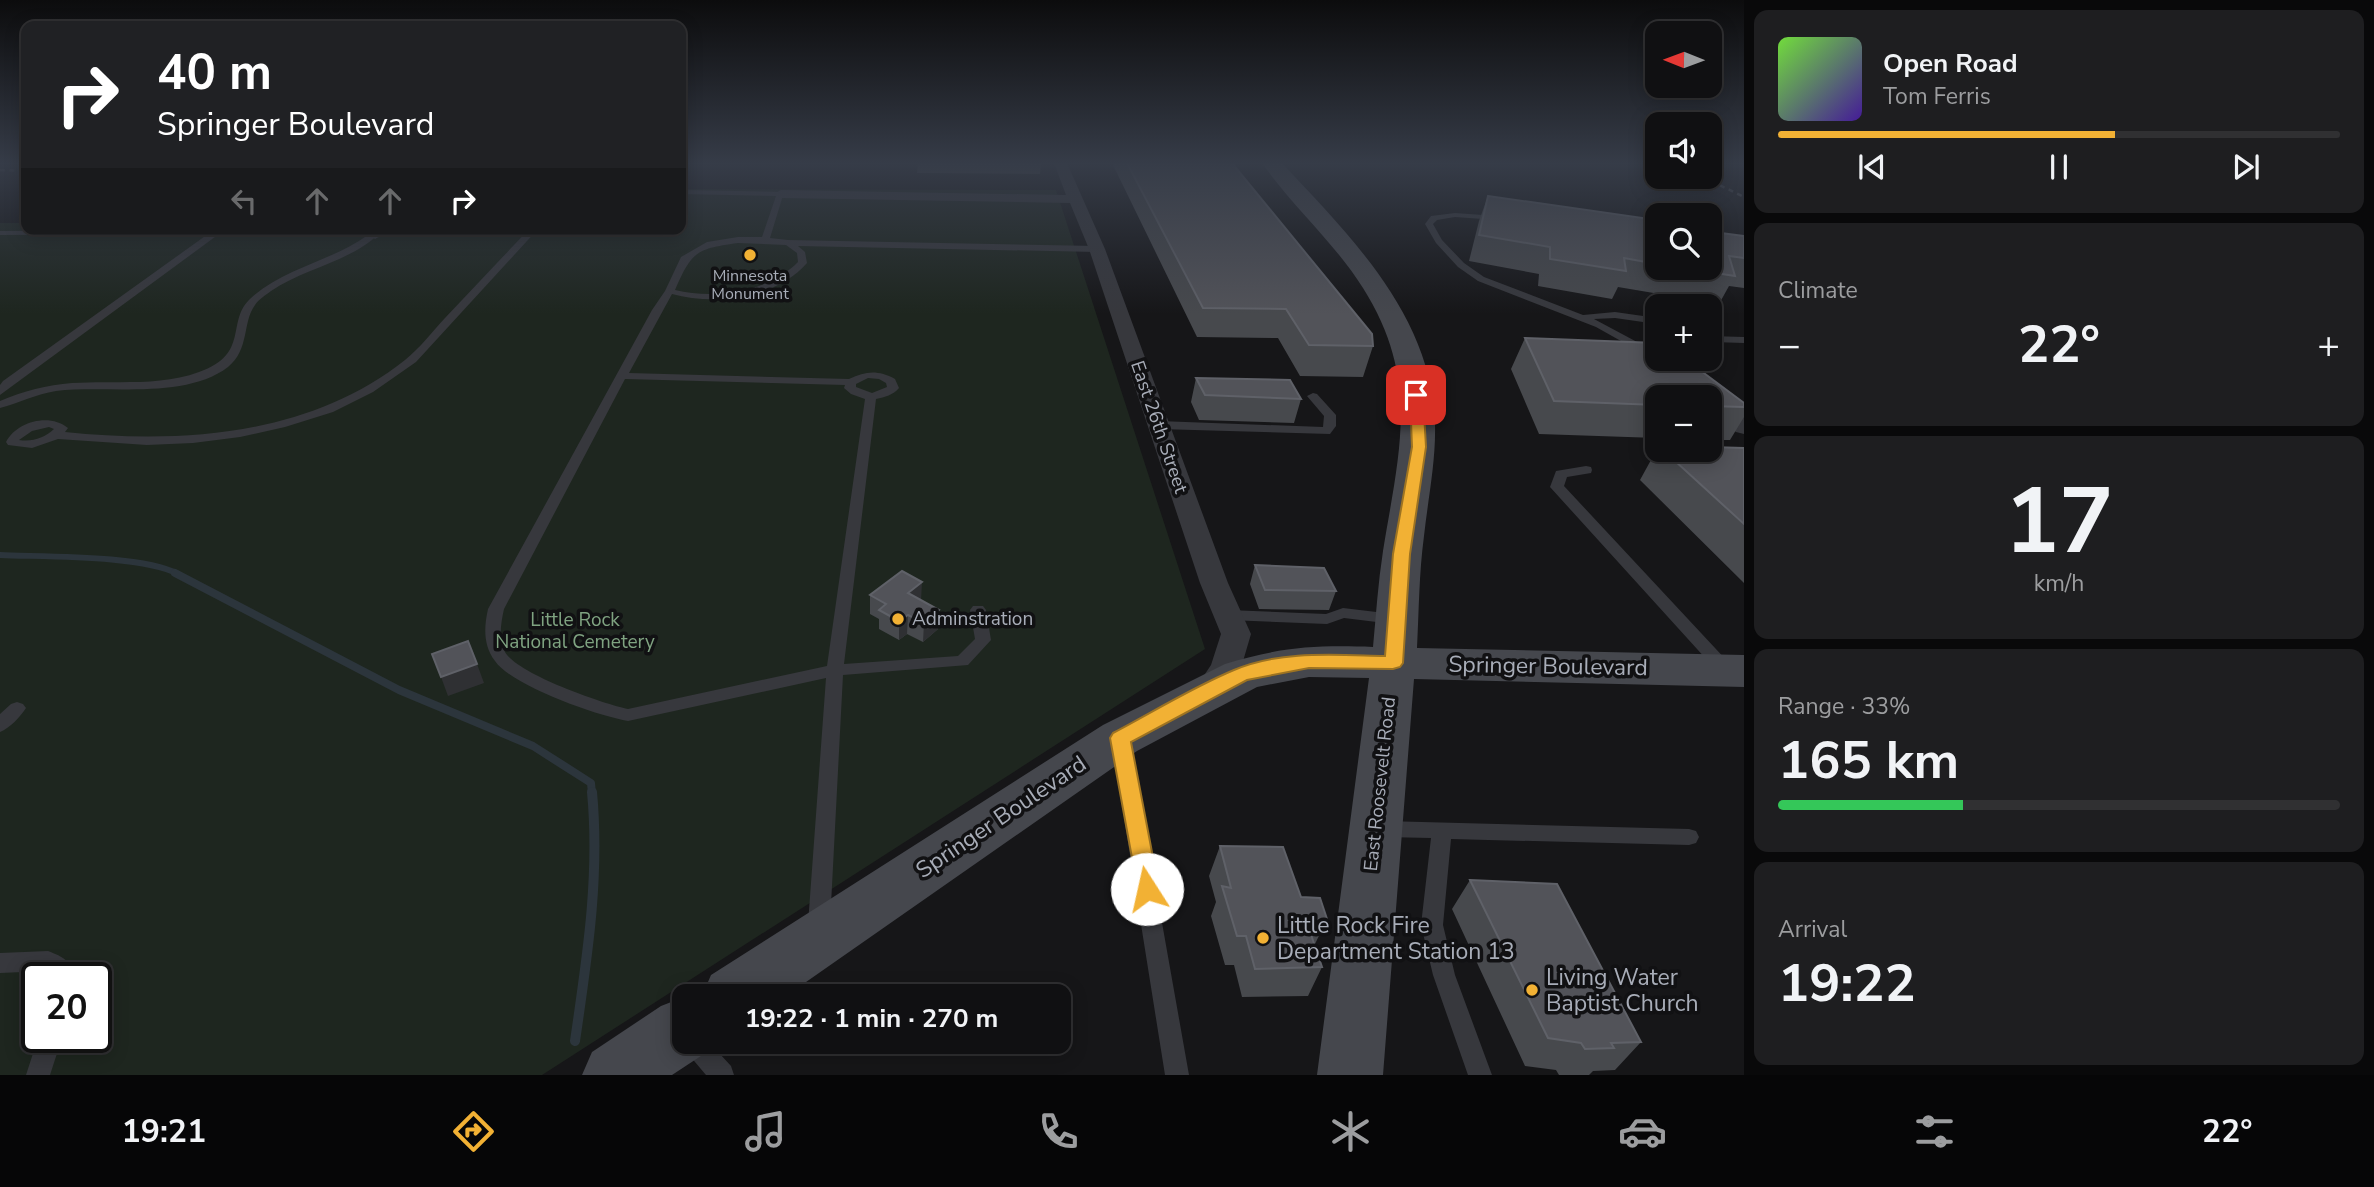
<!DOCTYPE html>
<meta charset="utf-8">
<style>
body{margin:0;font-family:"Nunito Sans",sans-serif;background:#1e1e20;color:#f1f3f6;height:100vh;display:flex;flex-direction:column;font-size:26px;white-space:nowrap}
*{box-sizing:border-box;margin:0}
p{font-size:23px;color:#9c9d9f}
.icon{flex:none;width:38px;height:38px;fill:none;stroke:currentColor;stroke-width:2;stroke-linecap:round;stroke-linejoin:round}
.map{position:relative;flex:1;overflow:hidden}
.drawer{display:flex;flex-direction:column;gap:10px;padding:10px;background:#09090a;width:630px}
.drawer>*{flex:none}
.banner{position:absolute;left:21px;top:21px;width:665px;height:214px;border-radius:14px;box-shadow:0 4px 18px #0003,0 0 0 2px #303032;background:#202124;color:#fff;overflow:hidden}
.needle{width:46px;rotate:271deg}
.fabs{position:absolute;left:1645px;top:21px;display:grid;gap:14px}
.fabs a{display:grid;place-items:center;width:77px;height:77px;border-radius:14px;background:#101012;box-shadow:0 4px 18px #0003,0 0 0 2px #303032;font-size:35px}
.speed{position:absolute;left:21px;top:962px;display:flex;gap:14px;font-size:35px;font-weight:700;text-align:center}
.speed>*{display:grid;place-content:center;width:91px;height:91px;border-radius:50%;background:#101012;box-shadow:0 4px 18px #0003,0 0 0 2px #303032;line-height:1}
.speed .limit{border:4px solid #111;border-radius:10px;background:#fff;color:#111}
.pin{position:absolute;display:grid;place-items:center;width:60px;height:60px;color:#fff;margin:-30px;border-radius:14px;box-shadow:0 4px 10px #0006}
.me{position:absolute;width:77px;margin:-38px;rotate:350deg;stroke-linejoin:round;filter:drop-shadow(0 0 5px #0008)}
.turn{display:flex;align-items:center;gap:24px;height:147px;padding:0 21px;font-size:32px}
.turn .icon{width:91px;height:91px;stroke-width:2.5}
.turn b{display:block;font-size:49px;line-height:60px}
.lanes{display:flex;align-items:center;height:66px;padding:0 21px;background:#0003;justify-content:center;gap:35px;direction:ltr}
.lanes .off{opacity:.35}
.big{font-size:52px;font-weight:700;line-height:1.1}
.drawer .tile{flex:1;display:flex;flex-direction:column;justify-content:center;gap:10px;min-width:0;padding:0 24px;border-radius:14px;background:#1e1e20}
.drawer .dial{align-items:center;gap:0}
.dial b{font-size:91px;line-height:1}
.song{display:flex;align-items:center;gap:21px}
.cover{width:84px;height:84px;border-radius:10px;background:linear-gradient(135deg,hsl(100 70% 55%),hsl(260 70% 35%))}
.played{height:7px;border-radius:4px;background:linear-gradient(90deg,#f2b134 60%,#303032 60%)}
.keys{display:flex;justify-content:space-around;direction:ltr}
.heat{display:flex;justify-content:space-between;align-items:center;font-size:38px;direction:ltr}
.charge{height:10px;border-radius:5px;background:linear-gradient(90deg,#34c759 33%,#303032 0)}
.trip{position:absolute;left:672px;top:984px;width:399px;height:70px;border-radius:14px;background:#101012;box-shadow:0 4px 18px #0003,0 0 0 2px #303032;font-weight:700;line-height:70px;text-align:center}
.tab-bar{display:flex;height:112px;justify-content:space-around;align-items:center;background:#060607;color:#9c9d9f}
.tab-bar .icon{width:49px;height:49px}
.tab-bar .on{color:#f2b134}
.tab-bar b{font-size:32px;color:#f1f3f6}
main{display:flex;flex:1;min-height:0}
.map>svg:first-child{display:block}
.green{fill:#1e261f;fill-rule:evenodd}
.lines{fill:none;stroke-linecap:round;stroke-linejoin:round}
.stream-far2{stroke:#2c353c;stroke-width:6}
.stream-far1{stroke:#2c353c;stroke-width:8}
.stream{stroke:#2c353c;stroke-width:10}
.service{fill:#37383d;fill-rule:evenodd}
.minor{fill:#37383d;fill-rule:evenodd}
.secondary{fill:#45474d;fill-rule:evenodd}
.rail{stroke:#4a4c52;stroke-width:2.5;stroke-dasharray:5 4.5;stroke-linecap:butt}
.wall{fill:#47494d}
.shaded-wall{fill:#2f3033}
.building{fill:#525359;stroke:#5f6168;stroke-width:2}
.route{fill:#f2b134;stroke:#9d7322;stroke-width:2}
.poi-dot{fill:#f2b134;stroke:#111113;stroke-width:2.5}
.labels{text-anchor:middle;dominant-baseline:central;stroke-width:7;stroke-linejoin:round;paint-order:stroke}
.far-poi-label{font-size:16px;fill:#a8adb8;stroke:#111113}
.street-label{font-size:19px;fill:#a8adb8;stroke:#111113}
.poi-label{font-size:19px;fill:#a8adb8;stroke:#111113;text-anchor:start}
.park-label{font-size:19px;fill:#7fa381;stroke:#111113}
.near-street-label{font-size:23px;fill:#a8adb8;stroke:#111113}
.near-poi-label{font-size:23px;fill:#a8adb8;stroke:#111113;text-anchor:start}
</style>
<main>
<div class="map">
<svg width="1744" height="1075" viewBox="0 0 1744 1075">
<rect width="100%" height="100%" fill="#161618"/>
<path class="green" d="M 681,189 L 1056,190 L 1205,649 L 542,1075 L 0,1075 L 0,223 L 26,223 L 26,229 L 681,229 ZM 37,978 L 96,978 L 96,1038 L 37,1038 Z"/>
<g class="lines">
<path class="stream-far2" d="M 0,555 C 44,557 142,555 178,574"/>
<path class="stream-far1" d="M 175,573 L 399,690 L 533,746 L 591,783 L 592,794"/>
<path class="stream" d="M 575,1041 C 587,958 600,877 592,792"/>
<path class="service" d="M 681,190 L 784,192 L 770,238 L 788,240 L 1097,246 L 1101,249 L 1097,252 L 798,246 L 805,252 L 807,263 C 777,298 716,306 672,294 L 629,373 L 849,379 C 866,371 878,370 895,379 L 899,388 C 893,395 885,397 876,399 L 844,664 L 958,656 L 975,639 L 970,610 L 973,606 L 983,606 L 986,610 L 991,640 L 968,665 L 843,675 L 830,924 L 827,931 L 819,934 L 811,931 L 808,924 L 826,678 L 628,721 C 598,716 512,686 495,661 C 483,645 484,627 488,609 L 652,310 L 665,291 L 681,257 L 707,242 L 738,237 L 762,237 L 776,196 L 681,194 ZM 738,243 L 786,245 L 797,253 L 798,262 C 768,292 716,300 675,290 C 692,251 696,249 738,243 ZM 868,378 L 879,379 L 886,383 L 887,387 L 872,393 L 856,387 L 856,384 ZM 625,379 L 845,385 L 844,388 L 851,394 L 865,399 L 827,666 L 628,709 C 603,704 517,674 505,652 C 498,639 501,623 504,609 Z
M 1455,213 L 1497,216 L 1501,218 L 1497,220 L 1455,217 L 1437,220 L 1433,224 L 1442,240 L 1464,263 L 1484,277 L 1583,315 L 1615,312 L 1657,318 L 1657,324 L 1615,318 L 1594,319 L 1652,350 L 1652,354 L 1644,354 L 1596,327 L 1478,281 L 1458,267 L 1436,243 L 1425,224 L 1431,216 Z
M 365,229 L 379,234 C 349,262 305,268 271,291 C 266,295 259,299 255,305 C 242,323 250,349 228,367 C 185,400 106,385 56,391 C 36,394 19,403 0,408 L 0,401 C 23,391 47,385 72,383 C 115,380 158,387 199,372 C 251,354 225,321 251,298 C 284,268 332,261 368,235 L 219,234 L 0,395 L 0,385 L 3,381 L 208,234 L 0,235 L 0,231 Z
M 529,229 L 538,229 L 416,362 L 373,392 L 333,412 L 285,427 L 240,437 L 193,443 L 147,445 L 58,439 L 32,448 L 8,445 L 6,442 C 17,421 50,413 68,428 L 65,432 C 182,444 309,436 405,360 C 420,348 432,332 445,318 C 473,288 501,259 529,229 ZM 49,427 L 54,429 C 44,438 33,442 19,440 L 32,431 Z
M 1710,336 L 1744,337 L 1744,343 L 1712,342 L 1710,342 Z
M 1313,393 L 1317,394 L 1336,415 L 1336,426 L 1330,434 L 1159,429 L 1153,425 L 1159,421 L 1323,427 L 1324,416 L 1307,396 Z
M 1586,466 L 1591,467 L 1592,470 L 1591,473 L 1567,477 L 1564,486 L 1729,663 L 1731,667 L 1729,671 L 1717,671 L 1550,487 L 1556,471 Z
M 1343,608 L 1393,614 L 1398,615 L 1401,619 L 1398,623 L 1393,624 L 1344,618 L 1327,624 L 1228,620 L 1223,619 L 1220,615 L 1223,611 L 1228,610 L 1326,614 Z
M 17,702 L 23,704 L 26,708 C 20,717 10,728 0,732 L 0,714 L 11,704 Z
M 1121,735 L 1127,737 L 1130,742 L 1189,1075 L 1165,1075 L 1112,742 L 1115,737 Z
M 1384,821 L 1689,829 L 1696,831 L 1699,837 L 1696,843 L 1689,845 L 1451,839 L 1443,925 L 1455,975 L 1492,1075 L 1468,1075 L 1433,975 L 1421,925 L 1431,838 L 1384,837 L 1377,835 L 1374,829 L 1377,823 Z
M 48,951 C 63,957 73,961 73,978 L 51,978 L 51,975 L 46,971 L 0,973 L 0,953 Z
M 684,1033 L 684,1041 L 708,1041 L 731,1066 L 734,1075 L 706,1075 L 684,1049 L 680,1041 Z
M 38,1038 L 62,1038 L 50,1075 L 26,1075 Z"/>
<path class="minor" d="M 1054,163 L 1067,163 L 1105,249 L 1228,583 L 1251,634 L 1241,668 L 1222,697 L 1211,700 L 1200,697 L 1195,689 L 1211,665 L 1221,634 L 1200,583 L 1089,249 L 1070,203 L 781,198 L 774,194 L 781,190 L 1066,195 Z
M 373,229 L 394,229 L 375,239 L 367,234 Z
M 1710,395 L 1718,396 L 1744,416 L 1744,434 L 1736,432 L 1710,411 L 1710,397 L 1702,397 Z"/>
<path class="secondary" d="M 1262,163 L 1282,163 C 1351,237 1432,316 1435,424 C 1436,462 1428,499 1424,536 C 1419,573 1419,610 1417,648 L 1744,655 L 1744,687 L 1414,679 L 1383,1075 L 1317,1075 L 1369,678 L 1309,677 L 1257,687 L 1137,751 L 786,996 L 702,996 L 711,975 L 1103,725 L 1225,664 C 1281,647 1315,645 1373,647 C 1376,615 1378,583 1383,551 C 1399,452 1421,380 1363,288 C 1334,242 1293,207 1262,163 Z
M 684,997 L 684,1041 L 711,1041 L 707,1052 L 672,1075 L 582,1075 L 592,1052 L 661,1006 Z"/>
<path class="rail" d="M 0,170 L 26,171
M 1703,177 L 1744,197"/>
</g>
<path class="wall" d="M 918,163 L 1041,163 L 1040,174 L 917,173 Z
M 1113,163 L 1232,163 L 1373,346 L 1363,377 L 1300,376 L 1278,338 L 1197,337 L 1113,165 Z
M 1488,196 L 1657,220 L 1657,268 L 1710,268 L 1721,233 L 1744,236 L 1744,288 L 1729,286 L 1719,304 L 1618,287 L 1612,299 L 1538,286 L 1539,274 L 1469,261 L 1479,221 Z
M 1525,338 L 1744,403 L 1744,417 L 1730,440 L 1710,440 L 1710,397 L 1657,397 L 1657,438 L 1539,434 L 1511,369 Z
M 1196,378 L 1301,399 L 1294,423 L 1199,420 L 1191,402 Z
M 1744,448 L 1744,583 L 1640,480 L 1657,449 L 1657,450 L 1710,450 Z
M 1255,565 L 1336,591 L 1329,610 L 1259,609 L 1250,584 Z
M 870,595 L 921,601 L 938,629 L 923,642 L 907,634 L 899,640 L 879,629 L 879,619 L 870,614 Z
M 1220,846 L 1327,919 L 1315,944 L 1322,967 L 1308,996 L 1242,997 L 1234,965 L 1225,965 L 1211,916 L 1216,902 L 1209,876 Z
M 1470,880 L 1641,1042 L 1615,1070 L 1593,1071 L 1589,1075 L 1559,1075 L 1556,1070 L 1525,1066 L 1452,909 Z"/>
<path class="shaded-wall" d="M 922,582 L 921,601 L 908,593 Z
M 939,610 L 938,629 L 923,642 L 924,623 Z
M 908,615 L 907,634 L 899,640 L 899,621 Z
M 477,664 L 484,683 L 448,696 L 441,677 Z"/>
<path class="building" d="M 1127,163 L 1232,163 L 1372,334 L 1373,346 L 1309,345 L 1286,309 L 1203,308 Z
M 1488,196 L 1657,220 L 1657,264 L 1624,258 L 1626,271 L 1550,259 L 1550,247 L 1479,235 Z
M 1710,227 L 1719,229 L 1721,233 L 1744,236 L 1744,258 L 1729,256 L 1735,276 L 1683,268 L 1710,268 Z
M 1525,338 L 1657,343 L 1657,359 L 1685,359 L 1744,403 L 1744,407 L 1710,406 L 1710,397 L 1657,397 L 1657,405 L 1554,401 Z
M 1196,378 L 1290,380 L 1301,399 L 1205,395 Z
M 1710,447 L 1744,448 L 1744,524 L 1663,450 L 1710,450 Z
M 1255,565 L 1324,568 L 1336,591 L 1265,590 Z
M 902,571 L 922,582 L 908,593 L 939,610 L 924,623 L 908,615 L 899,621 L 879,610 L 886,604 L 870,595 Z
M 468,641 L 477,664 L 441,677 L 432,654 Z
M 1220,846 L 1283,847 L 1301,897 L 1320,898 L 1327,919 L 1306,920 L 1322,967 L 1255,969 L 1246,936 L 1237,936 L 1222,886 L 1231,888 Z
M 1470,880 L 1557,884 L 1641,1042 L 1611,1043 L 1614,1048 L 1585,1049 L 1581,1043 L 1548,1038 Z"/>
<linearGradient id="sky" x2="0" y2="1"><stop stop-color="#0c0c0d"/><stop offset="0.52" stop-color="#363c48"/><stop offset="1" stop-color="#363c48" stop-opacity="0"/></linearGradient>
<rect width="1744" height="314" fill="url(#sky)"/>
<path class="route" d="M 1416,391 L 1423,395 L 1426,447 L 1410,554 L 1403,663 L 1400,667 L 1393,669 L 1309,668 L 1247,680 L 1131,742 L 1159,889 L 1156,896 L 1147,899 L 1139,896 L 1110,738 L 1113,733 C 1153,712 1193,687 1234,670 C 1281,650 1335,655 1385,656 L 1393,554 L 1412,447 L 1410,395 Z"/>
<g class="poi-dot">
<circle cx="750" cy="255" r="7"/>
<circle cx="898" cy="619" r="7"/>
<circle cx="1263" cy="938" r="7"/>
<circle cx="1532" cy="990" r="7"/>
</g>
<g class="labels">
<g class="far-poi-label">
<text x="750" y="276">Minnesota<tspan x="750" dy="18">Monument</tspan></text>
</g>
<g class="street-label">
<text transform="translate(1159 427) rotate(71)">East 26th Street</text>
<text transform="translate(1380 784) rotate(-84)">East Roosevelt Road</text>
</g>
<g class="poi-label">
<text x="912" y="619">Adminstration</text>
</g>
<g class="park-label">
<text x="575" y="620">Little Rock<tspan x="575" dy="22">National Cemetery</tspan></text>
</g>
<g class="near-street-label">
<text transform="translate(1548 666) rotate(1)">Springer Boulevard</text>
<text transform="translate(1001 817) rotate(-34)">Springer Boulevard</text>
</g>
<g class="near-poi-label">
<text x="1277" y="925">Little Rock Fire<tspan x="1277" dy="26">Department Station 13</tspan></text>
<text x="1546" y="977">Living Water<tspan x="1546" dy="26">Baptist Church</tspan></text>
</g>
</g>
</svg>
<div class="fabs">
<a><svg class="needle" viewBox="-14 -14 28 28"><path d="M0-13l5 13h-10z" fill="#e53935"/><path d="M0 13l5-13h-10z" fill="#9c9d9f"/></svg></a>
<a><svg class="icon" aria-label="sound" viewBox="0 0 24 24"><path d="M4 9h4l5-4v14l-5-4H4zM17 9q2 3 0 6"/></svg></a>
<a><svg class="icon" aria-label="search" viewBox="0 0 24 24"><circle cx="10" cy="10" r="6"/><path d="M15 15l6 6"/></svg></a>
<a>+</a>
<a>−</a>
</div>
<div class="speed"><div class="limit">20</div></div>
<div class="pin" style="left:1416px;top:395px;background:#d93025"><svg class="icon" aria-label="arrive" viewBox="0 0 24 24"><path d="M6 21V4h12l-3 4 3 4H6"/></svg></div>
<svg class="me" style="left:1147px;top:889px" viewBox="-20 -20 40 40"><circle r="19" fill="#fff"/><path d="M0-13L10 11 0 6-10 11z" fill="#f2b134"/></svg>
<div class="trip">19:22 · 1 min · 270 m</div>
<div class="banner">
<div class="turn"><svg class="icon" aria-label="right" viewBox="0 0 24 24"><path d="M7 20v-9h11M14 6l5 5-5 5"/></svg><div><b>40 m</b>Springer Boulevard</div></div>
<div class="lanes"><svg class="icon off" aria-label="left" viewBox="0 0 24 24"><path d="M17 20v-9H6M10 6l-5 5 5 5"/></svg><svg class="icon off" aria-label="ahead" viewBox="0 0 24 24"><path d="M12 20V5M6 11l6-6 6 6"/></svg><svg class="icon off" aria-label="ahead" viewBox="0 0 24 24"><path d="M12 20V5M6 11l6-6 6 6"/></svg><svg class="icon" aria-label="right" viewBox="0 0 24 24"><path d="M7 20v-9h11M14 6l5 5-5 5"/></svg></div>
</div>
</div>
<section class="drawer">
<div class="tile">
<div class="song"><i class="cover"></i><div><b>Open Road</b><p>Tom Ferris</p></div></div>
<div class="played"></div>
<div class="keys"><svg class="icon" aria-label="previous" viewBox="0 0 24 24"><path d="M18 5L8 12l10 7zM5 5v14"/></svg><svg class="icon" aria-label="pause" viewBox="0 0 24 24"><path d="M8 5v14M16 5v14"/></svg><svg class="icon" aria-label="next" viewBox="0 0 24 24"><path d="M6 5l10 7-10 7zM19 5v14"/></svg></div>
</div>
<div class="tile"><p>Climate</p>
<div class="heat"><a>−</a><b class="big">22°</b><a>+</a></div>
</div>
<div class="tile dial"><b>17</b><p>km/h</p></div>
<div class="tile"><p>Range · 33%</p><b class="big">165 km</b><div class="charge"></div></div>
<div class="tile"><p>Arrival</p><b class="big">19:22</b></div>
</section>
</main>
<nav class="tab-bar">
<b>19:21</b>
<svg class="icon on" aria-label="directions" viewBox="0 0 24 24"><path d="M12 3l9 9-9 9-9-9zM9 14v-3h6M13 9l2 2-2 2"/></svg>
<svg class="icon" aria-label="music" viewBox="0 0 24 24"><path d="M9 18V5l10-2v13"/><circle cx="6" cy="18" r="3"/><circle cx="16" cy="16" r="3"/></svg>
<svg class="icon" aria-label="phone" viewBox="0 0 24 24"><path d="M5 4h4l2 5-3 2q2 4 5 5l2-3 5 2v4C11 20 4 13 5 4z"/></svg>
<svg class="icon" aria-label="climate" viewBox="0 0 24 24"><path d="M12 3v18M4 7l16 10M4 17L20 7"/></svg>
<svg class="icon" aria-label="car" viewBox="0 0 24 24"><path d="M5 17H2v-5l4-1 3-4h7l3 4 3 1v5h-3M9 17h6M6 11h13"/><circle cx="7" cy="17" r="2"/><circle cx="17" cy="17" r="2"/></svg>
<svg class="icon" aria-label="filters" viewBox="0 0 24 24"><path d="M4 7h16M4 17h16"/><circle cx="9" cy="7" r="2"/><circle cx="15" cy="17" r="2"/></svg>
<b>22°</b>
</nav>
